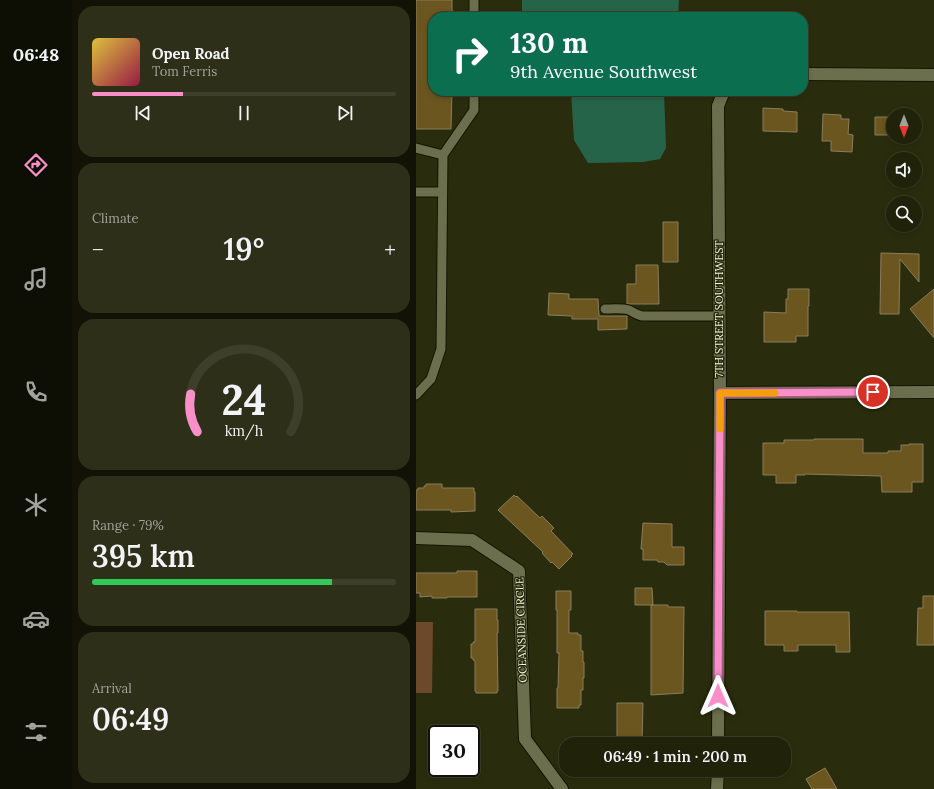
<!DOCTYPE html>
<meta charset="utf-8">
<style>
body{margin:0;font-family:Lora,serif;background:#2d2f18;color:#f1f3f6;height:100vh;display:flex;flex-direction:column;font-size:15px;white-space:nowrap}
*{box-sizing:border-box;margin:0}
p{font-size:13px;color:#a2a49c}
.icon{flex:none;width:22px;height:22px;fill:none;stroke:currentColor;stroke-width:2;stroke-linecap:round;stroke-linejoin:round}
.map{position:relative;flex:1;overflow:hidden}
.panel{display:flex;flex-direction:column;gap:6px;padding:6px;background:#121306;width:344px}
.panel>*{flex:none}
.hud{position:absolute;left:12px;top:12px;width:380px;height:84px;border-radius:16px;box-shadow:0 2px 6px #0003,0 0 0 1px #3d3f2b;background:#0b6e4f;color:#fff;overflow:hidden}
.needle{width:26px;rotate:180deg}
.fabs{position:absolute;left:470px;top:108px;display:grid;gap:8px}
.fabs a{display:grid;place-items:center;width:36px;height:36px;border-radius:50%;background:#20220a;box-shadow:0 2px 6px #0003,0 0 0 1px #3d3f2b;font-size:20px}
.speed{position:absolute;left:12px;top:725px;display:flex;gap:8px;font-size:20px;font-weight:700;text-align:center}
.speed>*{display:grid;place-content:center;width:52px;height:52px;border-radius:50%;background:#20220a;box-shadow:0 2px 6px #0003,0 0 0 1px #3d3f2b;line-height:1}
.speed .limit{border:2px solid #111;border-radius:6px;background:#fff;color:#111}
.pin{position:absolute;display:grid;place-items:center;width:34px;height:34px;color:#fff;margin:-17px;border:2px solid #fff;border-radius:50%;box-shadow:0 1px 4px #0007}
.me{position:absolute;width:44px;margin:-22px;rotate:0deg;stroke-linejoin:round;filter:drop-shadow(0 0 3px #0008)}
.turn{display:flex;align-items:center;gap:14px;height:84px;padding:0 16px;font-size:18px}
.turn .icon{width:52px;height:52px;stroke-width:2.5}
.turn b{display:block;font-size:28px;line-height:34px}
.big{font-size:30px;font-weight:600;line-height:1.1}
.panel .card{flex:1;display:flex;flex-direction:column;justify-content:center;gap:6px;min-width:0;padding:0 14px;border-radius:16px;background:#2d2f18}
.panel .dial{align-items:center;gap:0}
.dial svg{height:104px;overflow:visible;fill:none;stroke:#3d3f2b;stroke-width:7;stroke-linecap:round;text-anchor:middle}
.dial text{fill:#f1f3f6;stroke:none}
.song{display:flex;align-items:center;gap:12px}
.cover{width:48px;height:48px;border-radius:6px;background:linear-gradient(135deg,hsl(50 70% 55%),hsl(340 70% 35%))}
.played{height:4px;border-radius:2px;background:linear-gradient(90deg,#f98fc9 30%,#3d3f2b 30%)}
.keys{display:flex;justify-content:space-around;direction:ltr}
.heat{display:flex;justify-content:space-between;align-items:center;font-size:22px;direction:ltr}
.charge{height:6px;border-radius:3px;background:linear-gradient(90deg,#34c759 79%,#3d3f2b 0)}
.trip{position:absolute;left:143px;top:737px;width:232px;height:40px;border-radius:16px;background:#20220a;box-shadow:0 2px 6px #0003,0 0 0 1px #3d3f2b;font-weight:600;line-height:40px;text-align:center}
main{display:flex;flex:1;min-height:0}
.tabs{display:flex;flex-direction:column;width:72px;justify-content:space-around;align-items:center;background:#0d0e04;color:#a2a49c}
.tabs .icon{width:28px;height:28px}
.tabs .on{color:#f98fc9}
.tabs b{font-size:18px;color:#f1f3f6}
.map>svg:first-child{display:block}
.green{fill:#6b492a}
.water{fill:#26644a}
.building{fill:#6b5620;stroke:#8b7d5d}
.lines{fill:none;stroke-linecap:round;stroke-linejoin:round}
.lane-casing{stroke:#131500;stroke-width:11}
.street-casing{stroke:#131500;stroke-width:14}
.lane{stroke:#6c6f4e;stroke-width:9}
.street{stroke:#6c6f4e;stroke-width:12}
.route-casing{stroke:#a25d83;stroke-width:10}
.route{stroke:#f98fc9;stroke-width:7}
.slow{stroke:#f59e0b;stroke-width:7}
.labels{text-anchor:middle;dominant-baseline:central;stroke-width:3;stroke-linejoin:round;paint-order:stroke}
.street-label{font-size:11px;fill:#f3f5e2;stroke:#2a2d0d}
</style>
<main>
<nav class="tabs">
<b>06:48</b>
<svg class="icon on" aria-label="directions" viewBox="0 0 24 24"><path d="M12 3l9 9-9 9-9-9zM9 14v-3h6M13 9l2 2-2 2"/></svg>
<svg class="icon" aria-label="music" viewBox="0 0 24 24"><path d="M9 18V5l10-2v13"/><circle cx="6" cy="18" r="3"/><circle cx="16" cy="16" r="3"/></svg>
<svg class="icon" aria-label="phone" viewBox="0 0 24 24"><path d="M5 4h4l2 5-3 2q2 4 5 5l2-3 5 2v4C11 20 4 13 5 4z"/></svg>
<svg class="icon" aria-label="climate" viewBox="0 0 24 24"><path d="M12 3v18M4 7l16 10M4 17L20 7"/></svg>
<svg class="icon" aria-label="car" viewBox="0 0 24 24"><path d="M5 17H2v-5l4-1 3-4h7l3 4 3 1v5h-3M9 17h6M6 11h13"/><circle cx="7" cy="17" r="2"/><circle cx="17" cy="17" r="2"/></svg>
<svg class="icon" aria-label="filters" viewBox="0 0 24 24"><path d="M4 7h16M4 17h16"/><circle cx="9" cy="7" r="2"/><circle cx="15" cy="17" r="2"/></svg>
</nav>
<section class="panel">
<div class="card">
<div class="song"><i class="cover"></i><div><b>Open Road</b><p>Tom Ferris</p></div></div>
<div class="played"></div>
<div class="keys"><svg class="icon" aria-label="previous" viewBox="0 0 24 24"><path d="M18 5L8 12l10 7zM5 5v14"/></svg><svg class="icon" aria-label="pause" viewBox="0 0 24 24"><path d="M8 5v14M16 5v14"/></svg><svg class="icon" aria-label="next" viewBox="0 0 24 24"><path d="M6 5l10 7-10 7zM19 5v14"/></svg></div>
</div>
<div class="card"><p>Climate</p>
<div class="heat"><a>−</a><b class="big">19°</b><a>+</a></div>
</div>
<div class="card dial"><svg viewBox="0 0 100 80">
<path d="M14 69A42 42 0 1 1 86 69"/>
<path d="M14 69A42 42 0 0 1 9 40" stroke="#f98fc9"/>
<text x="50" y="56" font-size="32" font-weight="700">24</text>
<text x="50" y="72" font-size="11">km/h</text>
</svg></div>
<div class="card"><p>Range · 79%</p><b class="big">395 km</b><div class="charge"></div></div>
<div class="card"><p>Arrival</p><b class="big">06:49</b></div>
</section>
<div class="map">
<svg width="518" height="789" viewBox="0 0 518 789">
<rect width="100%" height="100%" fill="#2a2d0d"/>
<path class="green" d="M 0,622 L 17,622 L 16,693 L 0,693 Z"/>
<path class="water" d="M 106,0 L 263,0 L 262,17 L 106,17 Z
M 155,91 L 248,91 L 250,148 L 244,159 L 227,162 L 172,163 L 158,140 Z"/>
<path class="building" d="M 0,0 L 36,0 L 36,17 L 17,17 L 17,91 L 36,91 L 35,129 L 0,129 Z
M 347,108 L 367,109 L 367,111 L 381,112 L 381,132 L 347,131 Z
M 407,114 L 425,115 L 425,119 L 433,119 L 432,134 L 437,135 L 436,152 L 415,151 L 415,141 L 406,141 Z
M 459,117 L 477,117 L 477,135 L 459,135 Z
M 247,222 L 262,222 L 262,262 L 247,262 Z
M 465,253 L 503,254 L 503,282 L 484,259 L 483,314 L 464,314 Z
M 220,265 L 242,265 L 243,304 L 211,304 L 211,284 L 220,284 Z
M 372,289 L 393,289 L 393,306 L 392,306 L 392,336 L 380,336 L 380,342 L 348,342 L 348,312 L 370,313 L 370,299 L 372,299 Z
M 518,289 L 518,338 L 494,309 Z
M 133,293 L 153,294 L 153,299 L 182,299 L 183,316 L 211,316 L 211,329 L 182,330 L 182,319 L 156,319 L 156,316 L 132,315 Z
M 398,439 L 447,439 L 447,453 L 472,453 L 472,451 L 485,451 L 485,445 L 493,445 L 493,444 L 507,444 L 507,482 L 496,482 L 496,492 L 466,492 L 465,476 L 389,474 L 389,475 L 380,475 L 380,483 L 360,483 L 360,475 L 347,475 L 347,443 L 368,443 L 368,440 L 398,440 Z
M 10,484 L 26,484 L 26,488 L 58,488 L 58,492 L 59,492 L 59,511 L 35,512 L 35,510 L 0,510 L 0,490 L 2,490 L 2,488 L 8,488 L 8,486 L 10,486 Z
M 98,495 L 100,497 L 101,496 L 124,518 L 126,516 L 138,528 L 135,531 L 157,554 L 155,555 L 156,556 L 143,569 L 136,562 L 135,563 L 126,553 L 127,552 L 82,510 Z
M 227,523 L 256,524 L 256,547 L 268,547 L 268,565 L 251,565 L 248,562 L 242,562 L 241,560 L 227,560 L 227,549 L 225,549 Z
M 41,571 L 61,571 L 61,597 L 31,597 L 31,598 L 16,598 L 16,596 L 4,597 L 4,593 L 0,593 L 0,573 L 41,573 Z
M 219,588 L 236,588 L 237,605 L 219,605 Z
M 140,591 L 155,591 L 155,610 L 153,610 L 153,633 L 162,633 L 162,635 L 165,635 L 165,651 L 167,651 L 167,662 L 168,662 L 168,678 L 167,678 L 167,690 L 165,690 L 165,705 L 163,705 L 163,708 L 141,708 L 141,688 L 142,688 L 143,653 L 141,653 L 141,610 L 140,610 Z
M 507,596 L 518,596 L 518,645 L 501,645 L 502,608 L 507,608 Z
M 235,605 L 252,605 L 252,607 L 268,607 L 267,693 L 235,695 Z
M 59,609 L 81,609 L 81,620 L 82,620 L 82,633 L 81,633 L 82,691 L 81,691 L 81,693 L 60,693 L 60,691 L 59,691 L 59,661 L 57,660 L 57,658 L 55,658 L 55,644 L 57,644 L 57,642 L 59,642 Z
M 349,611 L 381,611 L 381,612 L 433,612 L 434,652 L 420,652 L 420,645 L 382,645 L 382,651 L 368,651 L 368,645 L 349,645 Z
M 201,703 L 227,703 L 226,742 L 201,742 Z
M 409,768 L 421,789 L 396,789 L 390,779 Z"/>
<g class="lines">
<defs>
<path id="lane" d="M 58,17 L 58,0
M 0,148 L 27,155
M 0,192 L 26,192
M 189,309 C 196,309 205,308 213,310 C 217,312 221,315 226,316 L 304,316
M 0,395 L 15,379 L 25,349 L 27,155 L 58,110 L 58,91"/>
<path id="street" d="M 387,74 L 518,75
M 304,393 L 518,392
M 0,538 L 56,540 L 103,571 L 109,739 L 146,789
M 302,744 L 304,393 L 302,106 L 308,91
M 301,789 L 302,770"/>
</defs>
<use href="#lane" class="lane-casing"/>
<use href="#street" class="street-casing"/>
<use href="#lane" class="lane"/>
<use href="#street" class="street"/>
</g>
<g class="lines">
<defs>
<path id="route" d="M 302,696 L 304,393 L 457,392"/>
</defs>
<use href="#route" class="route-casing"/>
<use href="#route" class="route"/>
<path class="slow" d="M 304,429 L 304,393 L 359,393"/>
</g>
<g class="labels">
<g class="street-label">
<text transform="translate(303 309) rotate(-90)">7TH STREET SOUTHWEST</text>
<text transform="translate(105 630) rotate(-92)">OCEANSIDE CIRCLE</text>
</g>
</g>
</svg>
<div class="fabs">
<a><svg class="needle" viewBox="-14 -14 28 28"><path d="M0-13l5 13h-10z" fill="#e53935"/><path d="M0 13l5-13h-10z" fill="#a2a49c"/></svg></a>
<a><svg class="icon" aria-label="sound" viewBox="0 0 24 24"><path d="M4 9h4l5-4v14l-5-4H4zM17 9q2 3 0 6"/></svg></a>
<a><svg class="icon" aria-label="search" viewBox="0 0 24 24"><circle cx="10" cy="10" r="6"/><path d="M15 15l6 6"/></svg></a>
</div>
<div class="speed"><div class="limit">30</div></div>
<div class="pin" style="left:457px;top:392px;background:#d93025"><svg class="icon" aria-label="arrive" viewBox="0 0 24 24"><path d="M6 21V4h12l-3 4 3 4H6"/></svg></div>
<svg class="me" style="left:302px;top:696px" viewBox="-20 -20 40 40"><path d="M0-17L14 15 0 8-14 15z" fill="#f98fc9" stroke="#fff" stroke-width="4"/></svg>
<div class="trip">06:49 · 1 min · 200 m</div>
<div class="hud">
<div class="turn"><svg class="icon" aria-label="right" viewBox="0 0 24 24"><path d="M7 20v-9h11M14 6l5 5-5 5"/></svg><div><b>130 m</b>9th Avenue Southwest</div></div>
</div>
</div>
</main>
